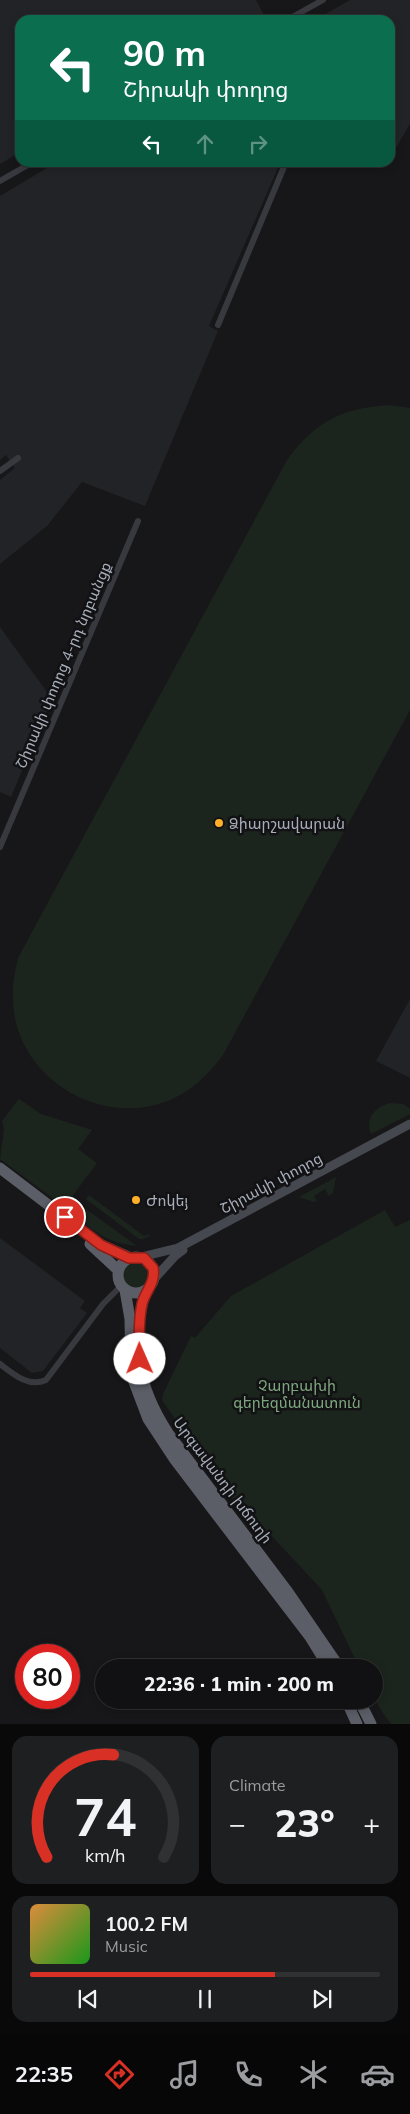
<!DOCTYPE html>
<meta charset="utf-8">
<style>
body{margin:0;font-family:Mulish,"Noto Sans Armenian",sans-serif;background:#1e1f21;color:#f1f3f6;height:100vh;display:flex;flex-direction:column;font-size:19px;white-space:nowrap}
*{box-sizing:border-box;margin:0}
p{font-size:16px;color:#9c9da0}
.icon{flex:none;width:28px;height:28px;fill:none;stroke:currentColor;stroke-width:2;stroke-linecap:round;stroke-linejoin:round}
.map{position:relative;height:1724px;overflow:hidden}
.side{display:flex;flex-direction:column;gap:12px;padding:12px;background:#09090a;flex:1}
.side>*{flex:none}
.guide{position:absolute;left:15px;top:15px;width:380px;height:152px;border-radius:15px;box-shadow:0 2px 8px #0003,0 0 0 1px #303133;background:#0b6e4f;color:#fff;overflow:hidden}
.speed{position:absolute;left:15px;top:1644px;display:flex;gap:10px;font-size:25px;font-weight:700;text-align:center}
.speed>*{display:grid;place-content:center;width:65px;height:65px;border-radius:50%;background:#111113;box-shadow:0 2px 8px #0003,0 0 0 1px #303133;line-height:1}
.speed .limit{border:8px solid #d22;background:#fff;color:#111}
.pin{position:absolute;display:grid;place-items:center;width:42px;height:42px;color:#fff;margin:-21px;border:2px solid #fff;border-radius:50%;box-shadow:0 1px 5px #0007}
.me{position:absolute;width:55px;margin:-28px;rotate:359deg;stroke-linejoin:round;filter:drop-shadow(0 0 4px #0008)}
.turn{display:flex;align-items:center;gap:18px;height:105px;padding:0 25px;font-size:22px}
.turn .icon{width:65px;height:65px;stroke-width:2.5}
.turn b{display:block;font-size:35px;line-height:42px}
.lanes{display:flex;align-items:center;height:48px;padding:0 25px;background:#0003;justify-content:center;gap:25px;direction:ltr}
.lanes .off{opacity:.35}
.big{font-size:38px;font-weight:800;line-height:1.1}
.side .card{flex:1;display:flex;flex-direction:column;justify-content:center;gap:8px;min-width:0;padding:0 18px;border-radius:15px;background:#1e1f21}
.side .dial{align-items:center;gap:0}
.dial svg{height:130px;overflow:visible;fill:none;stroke:#303133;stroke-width:7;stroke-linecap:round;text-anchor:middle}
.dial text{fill:#f1f3f6;stroke:none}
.song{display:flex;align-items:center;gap:15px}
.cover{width:60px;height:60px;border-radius:8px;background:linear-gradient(135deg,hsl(30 70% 55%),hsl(120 70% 35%))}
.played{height:5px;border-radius:2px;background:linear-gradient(90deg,#d93025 70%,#303133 70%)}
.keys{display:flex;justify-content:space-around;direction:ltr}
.heat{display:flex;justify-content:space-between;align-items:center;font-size:28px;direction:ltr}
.side .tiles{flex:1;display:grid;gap:12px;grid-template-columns:1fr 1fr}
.card:last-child{grid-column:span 2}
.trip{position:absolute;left:95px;top:1659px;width:288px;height:50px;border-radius:25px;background:#111113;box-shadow:0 2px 8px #0003,0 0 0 1px #303133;font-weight:800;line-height:50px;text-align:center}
.tabs{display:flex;height:80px;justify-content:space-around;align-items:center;background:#070708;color:#9c9da0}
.tabs .icon{width:35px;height:35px}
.tabs .selected{color:#d93025}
.tabs b{font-size:22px;color:#f1f3f6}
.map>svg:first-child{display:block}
.built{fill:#222326}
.green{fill:#1c251d}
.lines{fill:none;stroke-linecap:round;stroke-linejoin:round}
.minor{stroke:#37393e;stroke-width:6}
.secondary{stroke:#45484f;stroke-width:9}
.trunk{stroke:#5b5e67;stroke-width:11}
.route-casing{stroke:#8d1f18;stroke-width:12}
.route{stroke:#d93025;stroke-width:9}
.poi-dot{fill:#ffb029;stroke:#121214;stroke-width:2}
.labels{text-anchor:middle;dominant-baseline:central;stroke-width:5;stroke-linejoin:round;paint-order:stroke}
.street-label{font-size:15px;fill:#a7aeba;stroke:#121214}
.poi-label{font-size:15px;fill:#a7aeba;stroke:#121214;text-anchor:start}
.park-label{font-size:15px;fill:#7da77e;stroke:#121214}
</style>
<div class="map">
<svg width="410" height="1724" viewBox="0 0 410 1724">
<rect width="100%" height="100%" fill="#171719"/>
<path class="built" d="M 0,0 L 256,0 L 264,15 L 254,20 L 20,20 L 20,152 L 0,164 Z
M 350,0 L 410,0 L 410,124 L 390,158 L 390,20 L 315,20 Z
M 55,163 L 280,163 L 209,326 L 218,331 L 145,506 L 82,482 L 47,526 L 0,564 L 0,480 L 15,468 L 6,455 L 0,460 L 0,196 Z
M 0,627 L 52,699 L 11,797 L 0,792 Z
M 410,999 L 410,1078 L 376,1061 Z
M 0,1238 L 85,1301 L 80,1308 L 87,1313 L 43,1371 L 32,1373 L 0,1348 Z"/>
<path class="green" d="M 389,405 L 410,408 L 410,710 L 223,1055 C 207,1076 190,1093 165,1102 C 95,1127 14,1074 13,999 C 12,985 15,972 18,958 L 287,460 C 315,422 341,408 389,405 Z
M 19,1099 L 41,1114 L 92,1130 L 78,1149 L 97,1163 L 68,1202 L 65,1200 L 63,1203 L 65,1205 L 63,1206 L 0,1159 L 4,1129 L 2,1121 Z
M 390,1103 L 403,1104 L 410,1109 L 410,1114 L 371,1134 C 365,1119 374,1107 390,1103 Z
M 336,1177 L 333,1193 L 329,1196 L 325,1189 L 314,1196 L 317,1201 L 314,1202 L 299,1197 Z
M 89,1195 L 144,1236 L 149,1234 L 149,1236 L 143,1239 L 139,1239 L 86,1199 Z
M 82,1207 L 86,1209 L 137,1246 C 108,1243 96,1233 74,1215 L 78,1208 Z
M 385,1210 L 395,1227 L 410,1220 L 410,1724 L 391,1724 C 372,1699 374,1698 374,1668 L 359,1667 L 322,1590 L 269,1533 L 257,1531 L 200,1456 L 162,1400 L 163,1394 L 191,1336 L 195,1338 L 231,1296 Z
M121 1275a14 14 0 1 1 28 0a14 14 0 1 1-28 0Z"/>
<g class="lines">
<path class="minor" d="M 287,20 L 323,0
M 0,181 L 33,162
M 218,325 L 286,162
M 0,471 L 18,458
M 0,847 L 138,521
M 0,1364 C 13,1374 29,1388 46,1380 L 103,1304 L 121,1286"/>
<path class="secondary" d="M 141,1257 L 178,1248 L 410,1124
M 154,1279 L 175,1256 L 183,1250"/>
<path class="trunk" d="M 0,1168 L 101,1245 L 129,1257
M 90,1244 L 118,1270
M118 1275a18 18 0 1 1 36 0a18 18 0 1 1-36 0Z
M 125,1290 L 130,1319 L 131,1374 L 148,1419 L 175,1460 L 310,1637 L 329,1668
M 146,1290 C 130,1344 138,1387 168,1433 L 288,1592 L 340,1668
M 346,1700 L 357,1724
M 359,1700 L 371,1724"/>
</g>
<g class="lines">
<defs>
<path id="route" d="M 65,1217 L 101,1245 L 129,1258 L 144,1258 L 153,1268 C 156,1283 145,1291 142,1304 C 138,1322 139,1342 140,1359"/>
</defs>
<use href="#route" class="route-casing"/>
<use href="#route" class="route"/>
</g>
<g class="poi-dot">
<circle cx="219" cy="823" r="5"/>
<circle cx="136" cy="1200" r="5"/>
</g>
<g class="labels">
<g class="street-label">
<text transform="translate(63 665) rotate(-67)">Շիրակի փողոց 4-րդ նրբանցք</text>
<text transform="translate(271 1183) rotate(-28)">Շիրակի փողոց</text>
<text transform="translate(223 1480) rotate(53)">Արգավանդի խճուղի</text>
</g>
<g class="poi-label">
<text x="229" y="823">Ձիարշավարան</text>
<text x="146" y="1200">Ժոկեյ</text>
</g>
<g class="park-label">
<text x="297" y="1385">Չարբախի<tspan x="297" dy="17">գերեզմանատուն</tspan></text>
</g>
</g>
</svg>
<div class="speed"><div class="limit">80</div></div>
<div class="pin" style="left:65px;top:1217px;background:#d93025"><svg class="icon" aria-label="arrive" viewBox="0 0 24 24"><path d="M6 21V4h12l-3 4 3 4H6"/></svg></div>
<svg class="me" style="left:140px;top:1359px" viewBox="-20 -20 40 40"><circle r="19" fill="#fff"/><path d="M0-13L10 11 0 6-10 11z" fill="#d93025"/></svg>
<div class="trip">22:36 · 1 min · 200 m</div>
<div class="guide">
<div class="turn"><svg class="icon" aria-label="left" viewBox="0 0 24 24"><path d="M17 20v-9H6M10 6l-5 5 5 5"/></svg><div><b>90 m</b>Շիրակի փողոց</div></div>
<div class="lanes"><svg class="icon" aria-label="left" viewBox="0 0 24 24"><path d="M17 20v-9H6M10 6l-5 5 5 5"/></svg><svg class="icon off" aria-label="ahead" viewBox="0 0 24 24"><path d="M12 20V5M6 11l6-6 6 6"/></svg><svg class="icon off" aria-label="right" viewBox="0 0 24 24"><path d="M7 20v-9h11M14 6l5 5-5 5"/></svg></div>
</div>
</div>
<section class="side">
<div class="tiles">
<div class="card dial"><svg viewBox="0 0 100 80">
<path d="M14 69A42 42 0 1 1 86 69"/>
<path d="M14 69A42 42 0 0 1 55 6" stroke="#d93025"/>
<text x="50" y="56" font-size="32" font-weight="700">74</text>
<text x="50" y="72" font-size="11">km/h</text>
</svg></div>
<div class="card"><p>Climate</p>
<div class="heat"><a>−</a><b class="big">23°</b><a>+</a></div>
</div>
<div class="card">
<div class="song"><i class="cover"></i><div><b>100.2 FM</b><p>Music</p></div></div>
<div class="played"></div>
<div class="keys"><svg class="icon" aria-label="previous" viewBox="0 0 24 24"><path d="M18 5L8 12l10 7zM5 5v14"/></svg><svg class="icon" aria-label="pause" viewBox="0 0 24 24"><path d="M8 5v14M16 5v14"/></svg><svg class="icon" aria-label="next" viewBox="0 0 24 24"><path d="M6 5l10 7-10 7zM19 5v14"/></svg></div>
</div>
</div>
</section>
<nav class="tabs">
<b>22:35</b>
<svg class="icon selected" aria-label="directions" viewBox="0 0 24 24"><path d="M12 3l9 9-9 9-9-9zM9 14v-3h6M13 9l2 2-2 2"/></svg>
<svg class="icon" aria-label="music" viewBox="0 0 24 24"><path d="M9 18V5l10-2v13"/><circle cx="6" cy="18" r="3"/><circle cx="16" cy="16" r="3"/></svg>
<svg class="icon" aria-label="phone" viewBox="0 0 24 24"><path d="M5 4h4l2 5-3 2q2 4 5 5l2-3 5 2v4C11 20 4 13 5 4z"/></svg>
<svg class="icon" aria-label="climate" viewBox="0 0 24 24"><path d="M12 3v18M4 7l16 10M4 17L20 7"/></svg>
<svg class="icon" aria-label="car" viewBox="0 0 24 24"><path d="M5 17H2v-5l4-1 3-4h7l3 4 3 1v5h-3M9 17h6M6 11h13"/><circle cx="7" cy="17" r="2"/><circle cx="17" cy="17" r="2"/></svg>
</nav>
